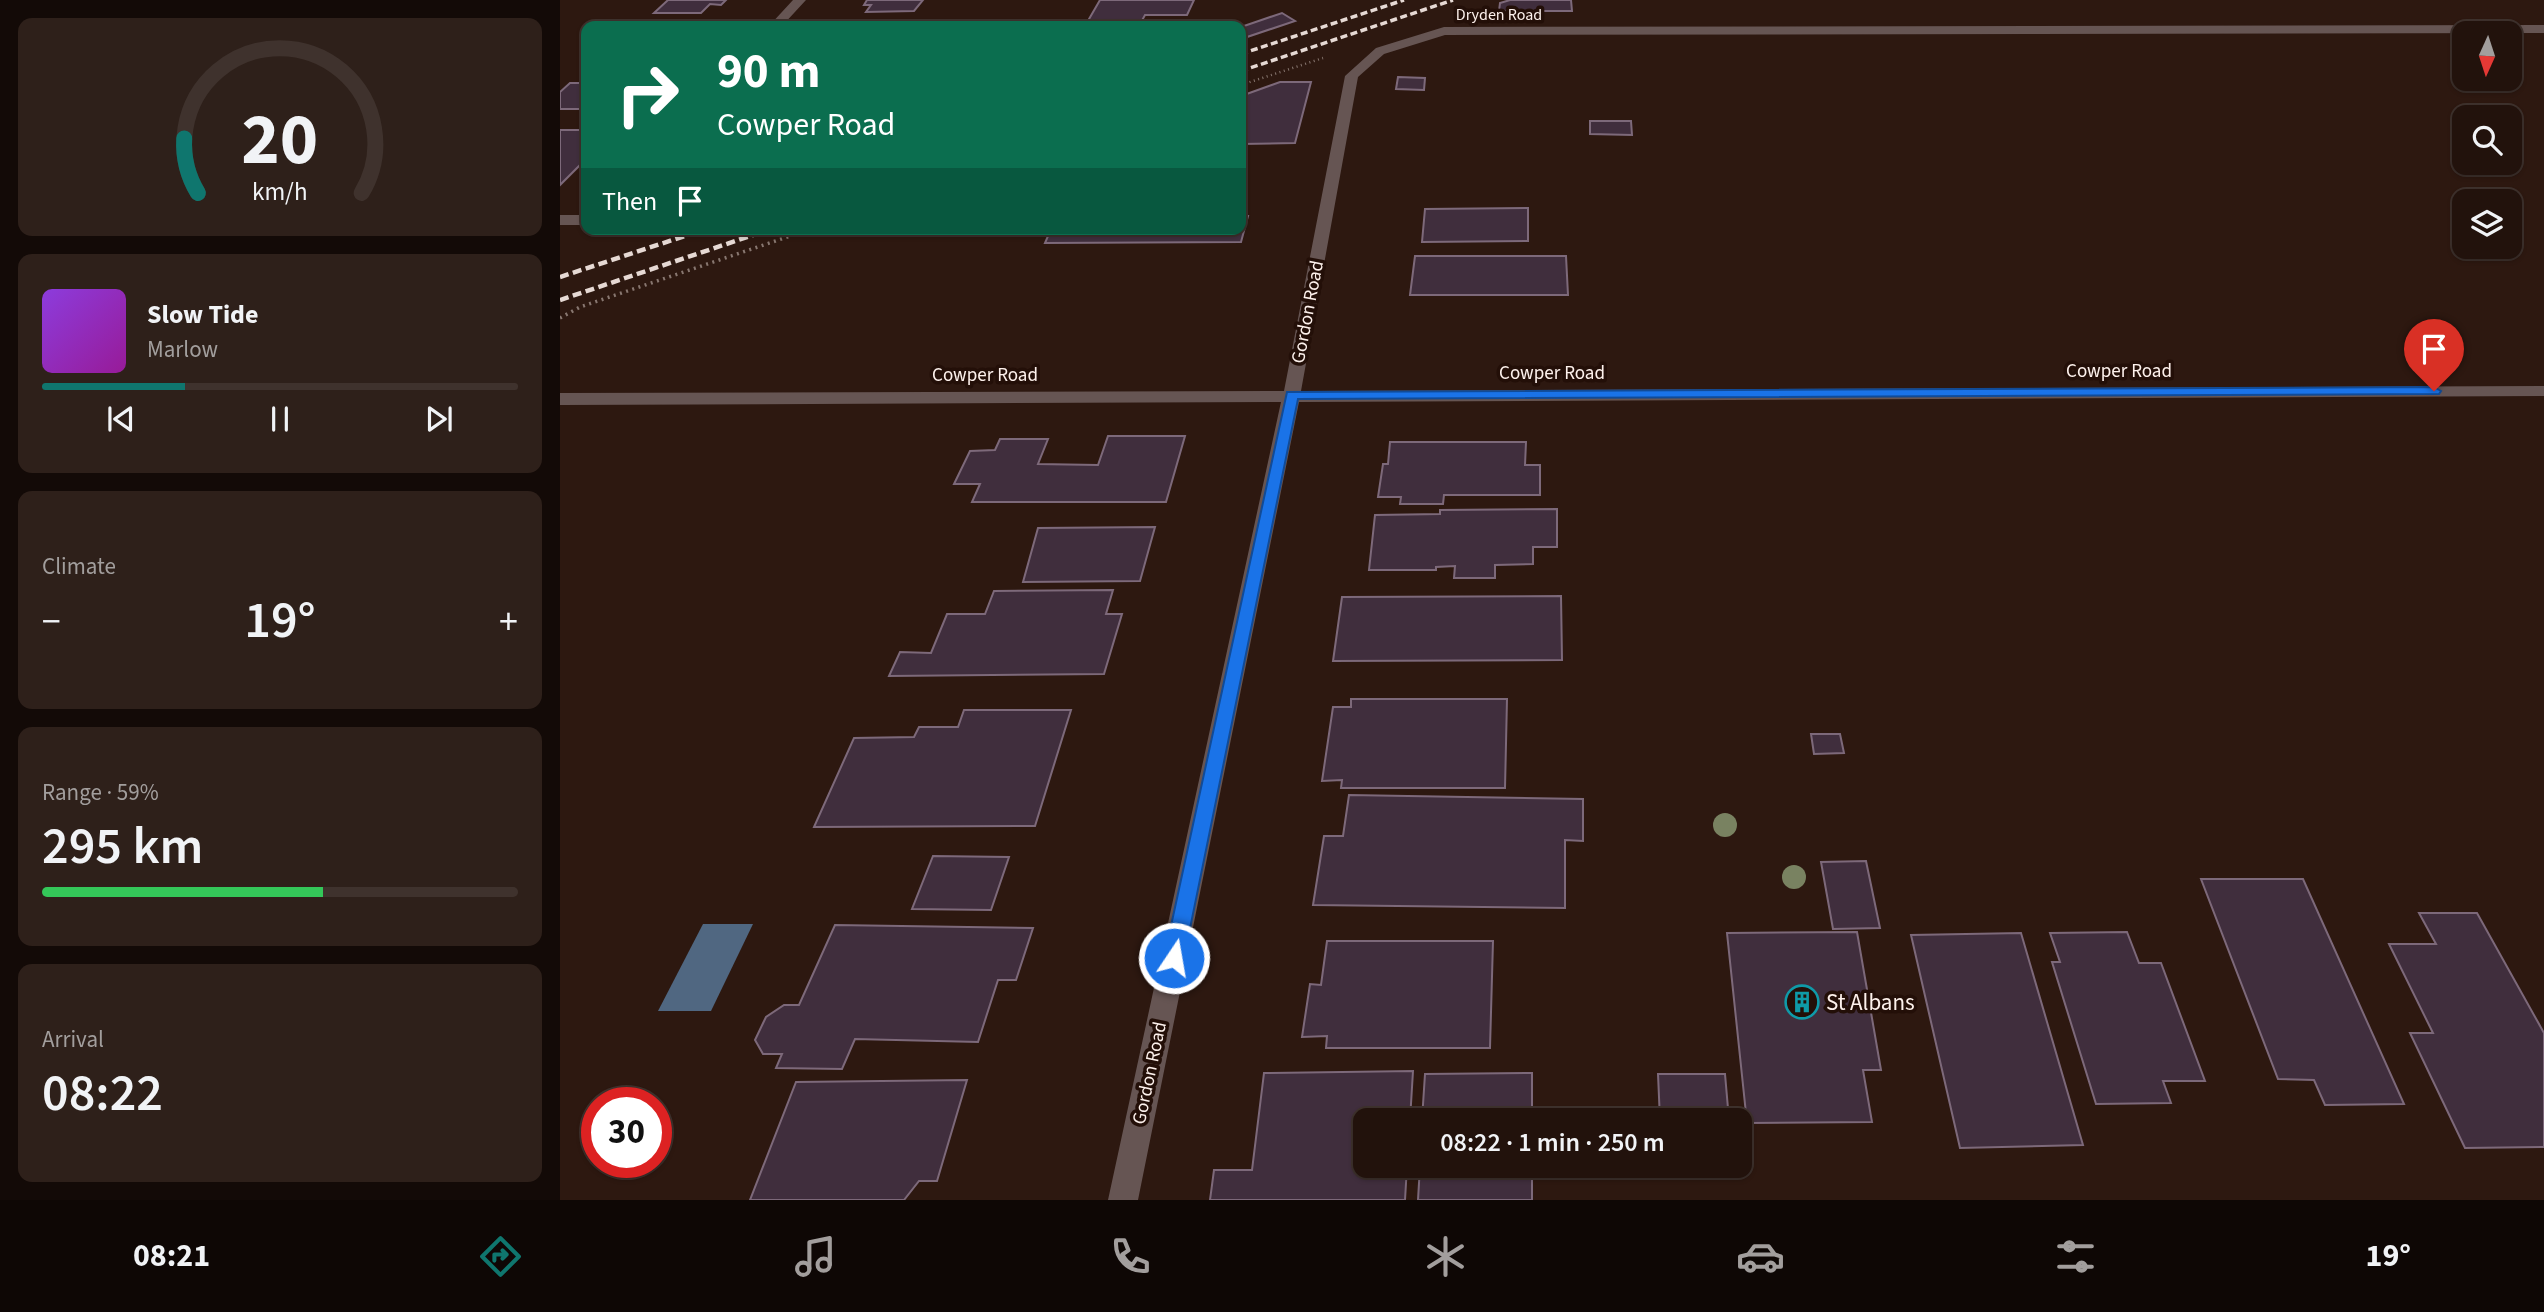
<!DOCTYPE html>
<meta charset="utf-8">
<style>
body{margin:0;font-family:"Source Sans 3",sans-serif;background:#2e201a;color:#f1f3f6;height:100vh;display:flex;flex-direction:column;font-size:26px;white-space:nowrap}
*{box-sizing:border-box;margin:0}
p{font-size:23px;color:#a29e9d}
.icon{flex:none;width:38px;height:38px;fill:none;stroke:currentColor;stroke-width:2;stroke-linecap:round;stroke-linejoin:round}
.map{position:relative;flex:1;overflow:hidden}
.drawer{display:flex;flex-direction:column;gap:18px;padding:18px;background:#130a07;width:560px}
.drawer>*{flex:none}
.top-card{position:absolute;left:21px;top:21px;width:665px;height:214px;border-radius:14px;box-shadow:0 2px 5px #0004,0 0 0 2px #3f322d;background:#0b6e4f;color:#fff;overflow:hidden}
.needle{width:46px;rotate:183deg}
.fabs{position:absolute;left:1892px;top:21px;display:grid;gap:14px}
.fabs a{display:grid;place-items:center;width:70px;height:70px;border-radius:14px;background:#22120c;box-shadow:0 2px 5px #0004,0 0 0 2px #3f322d;font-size:35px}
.speed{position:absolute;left:21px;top:1087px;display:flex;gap:14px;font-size:35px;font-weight:700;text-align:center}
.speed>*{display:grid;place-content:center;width:91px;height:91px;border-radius:50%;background:#22120c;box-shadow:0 2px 5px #0004,0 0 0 2px #3f322d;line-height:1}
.speed .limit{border:10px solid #d22;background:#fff;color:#111}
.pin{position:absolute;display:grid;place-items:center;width:60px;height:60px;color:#fff;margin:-72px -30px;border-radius:50% 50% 50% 0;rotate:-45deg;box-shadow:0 0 7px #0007}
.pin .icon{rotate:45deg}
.me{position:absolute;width:77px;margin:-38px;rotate:12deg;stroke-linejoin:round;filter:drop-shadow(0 0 5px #0008)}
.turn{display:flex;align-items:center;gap:24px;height:147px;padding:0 21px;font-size:32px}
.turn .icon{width:91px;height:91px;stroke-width:2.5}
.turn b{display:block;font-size:49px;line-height:60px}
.then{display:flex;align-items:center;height:66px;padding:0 21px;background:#0003;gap:14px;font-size:26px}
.big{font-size:52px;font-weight:600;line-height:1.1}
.drawer .widget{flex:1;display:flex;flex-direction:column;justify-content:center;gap:10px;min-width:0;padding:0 24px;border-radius:14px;background:#2e201a}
.drawer .dial{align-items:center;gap:0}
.dial svg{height:182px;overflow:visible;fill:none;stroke:#3f322d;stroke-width:7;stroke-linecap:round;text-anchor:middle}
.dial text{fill:#f1f3f6;stroke:none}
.song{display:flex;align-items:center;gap:21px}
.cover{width:84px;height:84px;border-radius:10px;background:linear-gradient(135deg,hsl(270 70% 55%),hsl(300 70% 35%))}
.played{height:7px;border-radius:4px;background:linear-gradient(90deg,#0f766e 30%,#3f322d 30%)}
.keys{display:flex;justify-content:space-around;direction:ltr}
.heat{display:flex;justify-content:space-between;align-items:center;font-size:38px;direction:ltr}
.charge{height:10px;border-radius:5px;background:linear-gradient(90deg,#34c759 59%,#3f322d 0)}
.trip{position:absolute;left:793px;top:1108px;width:399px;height:70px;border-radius:14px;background:#22120c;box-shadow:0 2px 5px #0004,0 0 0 2px #3f322d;font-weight:600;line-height:70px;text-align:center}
.menu{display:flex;height:112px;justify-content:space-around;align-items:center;background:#0e0705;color:#a29e9d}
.menu .icon{width:49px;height:49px}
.menu .selected{color:#0f766e}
.menu b{font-size:32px;color:#f1f3f6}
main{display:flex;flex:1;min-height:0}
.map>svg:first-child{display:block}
.water{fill:#506781}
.building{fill:#402e3d;stroke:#7d697a;stroke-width:2}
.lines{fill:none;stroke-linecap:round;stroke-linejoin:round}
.path-far1{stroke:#887770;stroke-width:2.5;stroke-dasharray:1 3.5;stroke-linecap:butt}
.path{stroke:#887770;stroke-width:3.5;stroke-dasharray:2 4.5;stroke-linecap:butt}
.street{fill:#665553;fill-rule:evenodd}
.rail-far1{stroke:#e6d9d4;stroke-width:3.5;stroke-dasharray:7 3.5;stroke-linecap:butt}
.rail{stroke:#e6d9d4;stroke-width:4.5;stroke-dasharray:9 4.5;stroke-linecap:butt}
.tree{fill:#798261}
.route{fill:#1a73e8;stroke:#114b97;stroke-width:2}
.labels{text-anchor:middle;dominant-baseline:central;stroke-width:7;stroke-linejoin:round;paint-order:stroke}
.far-street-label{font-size:16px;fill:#fdf1ec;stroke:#230f08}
.street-label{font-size:19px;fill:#fdf1ec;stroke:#230f08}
.near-poi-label{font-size:23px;fill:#fdf1ec;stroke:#230f08;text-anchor:start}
</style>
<main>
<section class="drawer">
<div class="widget dial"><svg viewBox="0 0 100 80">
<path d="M14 69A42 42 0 1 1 86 69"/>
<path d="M14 69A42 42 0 0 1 8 45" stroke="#0f766e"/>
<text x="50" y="56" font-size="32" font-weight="700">20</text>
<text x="50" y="72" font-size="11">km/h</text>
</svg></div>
<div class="widget">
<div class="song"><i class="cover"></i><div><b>Slow Tide</b><p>Marlow</p></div></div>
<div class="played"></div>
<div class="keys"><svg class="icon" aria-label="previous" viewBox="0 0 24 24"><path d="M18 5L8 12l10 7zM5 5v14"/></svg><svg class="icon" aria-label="pause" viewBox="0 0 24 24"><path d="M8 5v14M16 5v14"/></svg><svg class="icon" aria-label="next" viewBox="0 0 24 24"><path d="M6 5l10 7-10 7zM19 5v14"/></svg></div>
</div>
<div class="widget"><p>Climate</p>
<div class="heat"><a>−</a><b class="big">19°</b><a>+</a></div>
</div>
<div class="widget"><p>Range · 59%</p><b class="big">295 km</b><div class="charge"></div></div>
<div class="widget"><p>Arrival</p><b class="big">08:22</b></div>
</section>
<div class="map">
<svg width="1984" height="1200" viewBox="0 0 1984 1200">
<rect width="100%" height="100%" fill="#2d1810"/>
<path class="water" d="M 143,924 L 193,924 L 151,1011 L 98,1011 Z"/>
<path class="building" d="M 108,0 L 166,0 L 161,5 L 150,4 L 141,13 L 94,13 Z
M 307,0 L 363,0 L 354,11 L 306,12 L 311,5 L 304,5 Z
M 540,0 L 634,0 L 627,15 L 585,15 L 579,26 L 525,26 Z
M 950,0 L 1011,0 L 1012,11 L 939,11 L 940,3 Z
M 722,13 L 735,21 L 681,39 L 681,27 Z
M 152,21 L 147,26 L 74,26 L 79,22 Z
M 273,25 L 356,25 L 354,26 Z
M 838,77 L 865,78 L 864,90 L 836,89 Z
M 720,82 L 751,82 L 735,143 L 681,144 L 681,96 Z
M 10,83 L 26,83 L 26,109 L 0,109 L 0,92 Z
M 1030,121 L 1071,121 L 1072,135 L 1030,134 Z
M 0,130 L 26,130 L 26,159 L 0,185 Z
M 968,208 L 968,241 L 862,242 L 865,209 Z
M 681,216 L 688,216 L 681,242 L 485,243 L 491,229 L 681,229 Z
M 855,256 L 1006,256 L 1008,295 L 850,295 Z
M 548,436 L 625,436 L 606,502 L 412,502 L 420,484 L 394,484 L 410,451 L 435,450 L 440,439 L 488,439 L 478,464 L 538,465 Z
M 830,442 L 966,442 L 965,465 L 980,465 L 980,495 L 884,495 L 883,504 L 840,504 L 841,497 L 818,497 L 823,464 L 828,464 Z
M 997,509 L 997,547 L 973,547 L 973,564 L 935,565 L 935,578 L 894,578 L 895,566 L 876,567 L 876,570 L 809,570 L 815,515 L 880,514 L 880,510 Z
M 595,527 L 580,581 L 463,582 L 478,528 Z
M 553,590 L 546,614 L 562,614 L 544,674 L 329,676 L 340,652 L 371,653 L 387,614 L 425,614 L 434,591 Z
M 1001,596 L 1002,660 L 773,661 L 782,597 Z
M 791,699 L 947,699 L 945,788 L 781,788 L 782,780 L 762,781 L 773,707 L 791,707 Z
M 404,710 L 511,710 L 475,826 L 254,827 L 294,738 L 354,737 L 359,727 L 398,727 Z
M 1251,734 L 1280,734 L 1284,753 L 1254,754 Z
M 789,795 L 1023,799 L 1023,841 L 1005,840 L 1005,908 L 753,905 L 764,836 L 783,836 Z
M 373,856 L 449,857 L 431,910 L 352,909 Z
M 1306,861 L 1320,928 L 1273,929 L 1261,862 Z
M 1641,879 L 1743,879 L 1844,1104 L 1765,1105 L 1754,1080 L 1718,1079 Z
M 1859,913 L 1917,913 L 1984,1033 L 1984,1147 L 1905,1148 L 1850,1033 L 1873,1033 L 1829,944 L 1876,944 Z
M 275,925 L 473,928 L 456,980 L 438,980 L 418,1042 L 295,1039 L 282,1069 L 216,1068 L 222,1054 L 203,1054 L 195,1040 L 206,1017 L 224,1005 L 239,1005 Z
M 1297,932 L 1321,1070 L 1303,1070 L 1312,1122 L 1187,1123 L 1167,933 Z
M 1567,932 L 1579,963 L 1601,963 L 1645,1081 L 1603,1081 L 1611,1103 L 1536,1104 L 1492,962 L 1500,962 L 1490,933 Z
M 1461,933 L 1523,1145 L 1400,1148 L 1351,935 Z
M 767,941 L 933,941 L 930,1048 L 766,1048 L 767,1036 L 742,1037 L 750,984 L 761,985 Z
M 853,1071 L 850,1120 L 805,1120 L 805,1166 L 847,1166 L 845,1200 L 650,1200 L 654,1170 L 692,1170 L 704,1073 Z
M 972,1073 L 972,1120 L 862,1120 L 865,1074 Z
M 1098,1074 L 1165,1074 L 1169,1120 L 1100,1120 Z
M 407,1080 L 377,1181 L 359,1181 L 344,1200 L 190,1200 L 236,1082 Z
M 860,1166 L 972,1166 L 972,1200 L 858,1200 Z"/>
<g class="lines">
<path class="path-far1" d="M 681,85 L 763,58"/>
<path class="path" d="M 0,318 L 20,307 L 251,229"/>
<path class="street" d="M 233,0 L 246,0 L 222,26 L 209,26 Z
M 1984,25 L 1984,33 L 885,35 L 824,54 L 798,77 L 741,391 L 1984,386 L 1984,396 L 739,402 L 578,1200 L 548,1200 L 721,402 L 0,405 L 0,393 L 724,391 L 785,76 L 816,48 L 884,27 Z
M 0,215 L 26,215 L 26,225 L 0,225 Z"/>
<path class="rail-far1" d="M 681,54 L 844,0
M 681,71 L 893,0"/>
<path class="rail" d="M 0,277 L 146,229
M 0,300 L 211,229"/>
</g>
<g class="tree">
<circle cx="1165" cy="825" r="12"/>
<circle cx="1234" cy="877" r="12"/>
</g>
<path class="route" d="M 1874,387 L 1881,391 L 1879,394 L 738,399 L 624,958 L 621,965 L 614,967 L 607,965 L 604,958 L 727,392 Z"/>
<defs>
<symbol id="building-ring" viewBox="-11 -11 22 22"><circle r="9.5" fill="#230f08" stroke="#0f9aa8" stroke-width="1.5"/><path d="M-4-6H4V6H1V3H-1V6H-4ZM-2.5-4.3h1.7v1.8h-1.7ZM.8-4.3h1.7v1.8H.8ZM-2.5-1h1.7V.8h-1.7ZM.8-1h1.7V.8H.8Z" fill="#0f9aa8"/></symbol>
</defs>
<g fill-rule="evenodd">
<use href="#building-ring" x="1223" y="983" width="38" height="38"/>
</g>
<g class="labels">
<g class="far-street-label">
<text x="939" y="15">Dryden Road</text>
</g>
<g class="street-label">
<text transform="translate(748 312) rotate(-79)">Gordon Road</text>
<text x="1559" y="371">Cowper Road</text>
<text x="992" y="373">Cowper Road</text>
<text x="425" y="375">Cowper Road</text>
<text transform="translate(590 1073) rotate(-78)">Gordon Road</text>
</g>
<g class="near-poi-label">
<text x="1266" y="1002">St Albans</text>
</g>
</g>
</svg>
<div class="fabs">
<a><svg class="needle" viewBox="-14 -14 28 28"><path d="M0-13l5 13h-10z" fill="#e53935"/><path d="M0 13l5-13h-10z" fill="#a29e9d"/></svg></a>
<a><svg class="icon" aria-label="search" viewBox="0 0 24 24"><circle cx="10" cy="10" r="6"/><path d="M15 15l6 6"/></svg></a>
<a><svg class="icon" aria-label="layers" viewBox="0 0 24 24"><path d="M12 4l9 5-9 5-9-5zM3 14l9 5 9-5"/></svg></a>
</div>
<div class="speed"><div class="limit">30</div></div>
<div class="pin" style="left:1874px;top:391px;background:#d93025"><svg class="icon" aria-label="arrive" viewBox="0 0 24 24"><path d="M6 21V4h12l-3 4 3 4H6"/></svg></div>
<svg class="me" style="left:614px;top:958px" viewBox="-20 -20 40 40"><circle r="17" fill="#1a73e8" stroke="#fff" stroke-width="3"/><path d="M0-11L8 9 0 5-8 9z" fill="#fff"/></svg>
<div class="trip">08:22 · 1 min · 250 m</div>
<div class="top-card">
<div class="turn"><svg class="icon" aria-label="right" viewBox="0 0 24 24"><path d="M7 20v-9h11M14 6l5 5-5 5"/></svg><div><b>90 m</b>Cowper Road</div></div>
<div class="then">Then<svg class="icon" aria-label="arrive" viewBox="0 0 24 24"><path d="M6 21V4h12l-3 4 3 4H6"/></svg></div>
</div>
</div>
</main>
<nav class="menu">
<b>08:21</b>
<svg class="icon selected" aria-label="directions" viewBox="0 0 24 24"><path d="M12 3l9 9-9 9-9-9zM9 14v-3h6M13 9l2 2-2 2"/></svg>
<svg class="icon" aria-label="music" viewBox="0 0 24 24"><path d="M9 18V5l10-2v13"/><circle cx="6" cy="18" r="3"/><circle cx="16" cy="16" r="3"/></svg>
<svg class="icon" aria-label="phone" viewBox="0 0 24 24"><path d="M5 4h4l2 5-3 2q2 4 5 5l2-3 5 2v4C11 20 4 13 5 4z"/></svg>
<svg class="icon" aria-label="climate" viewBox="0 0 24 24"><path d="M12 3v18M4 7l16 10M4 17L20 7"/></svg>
<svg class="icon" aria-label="car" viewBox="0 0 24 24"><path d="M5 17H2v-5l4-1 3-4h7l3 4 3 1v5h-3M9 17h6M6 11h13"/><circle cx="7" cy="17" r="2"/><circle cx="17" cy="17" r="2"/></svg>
<svg class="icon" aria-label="filters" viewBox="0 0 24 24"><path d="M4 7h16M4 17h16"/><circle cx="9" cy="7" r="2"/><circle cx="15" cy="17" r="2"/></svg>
<b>19°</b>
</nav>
